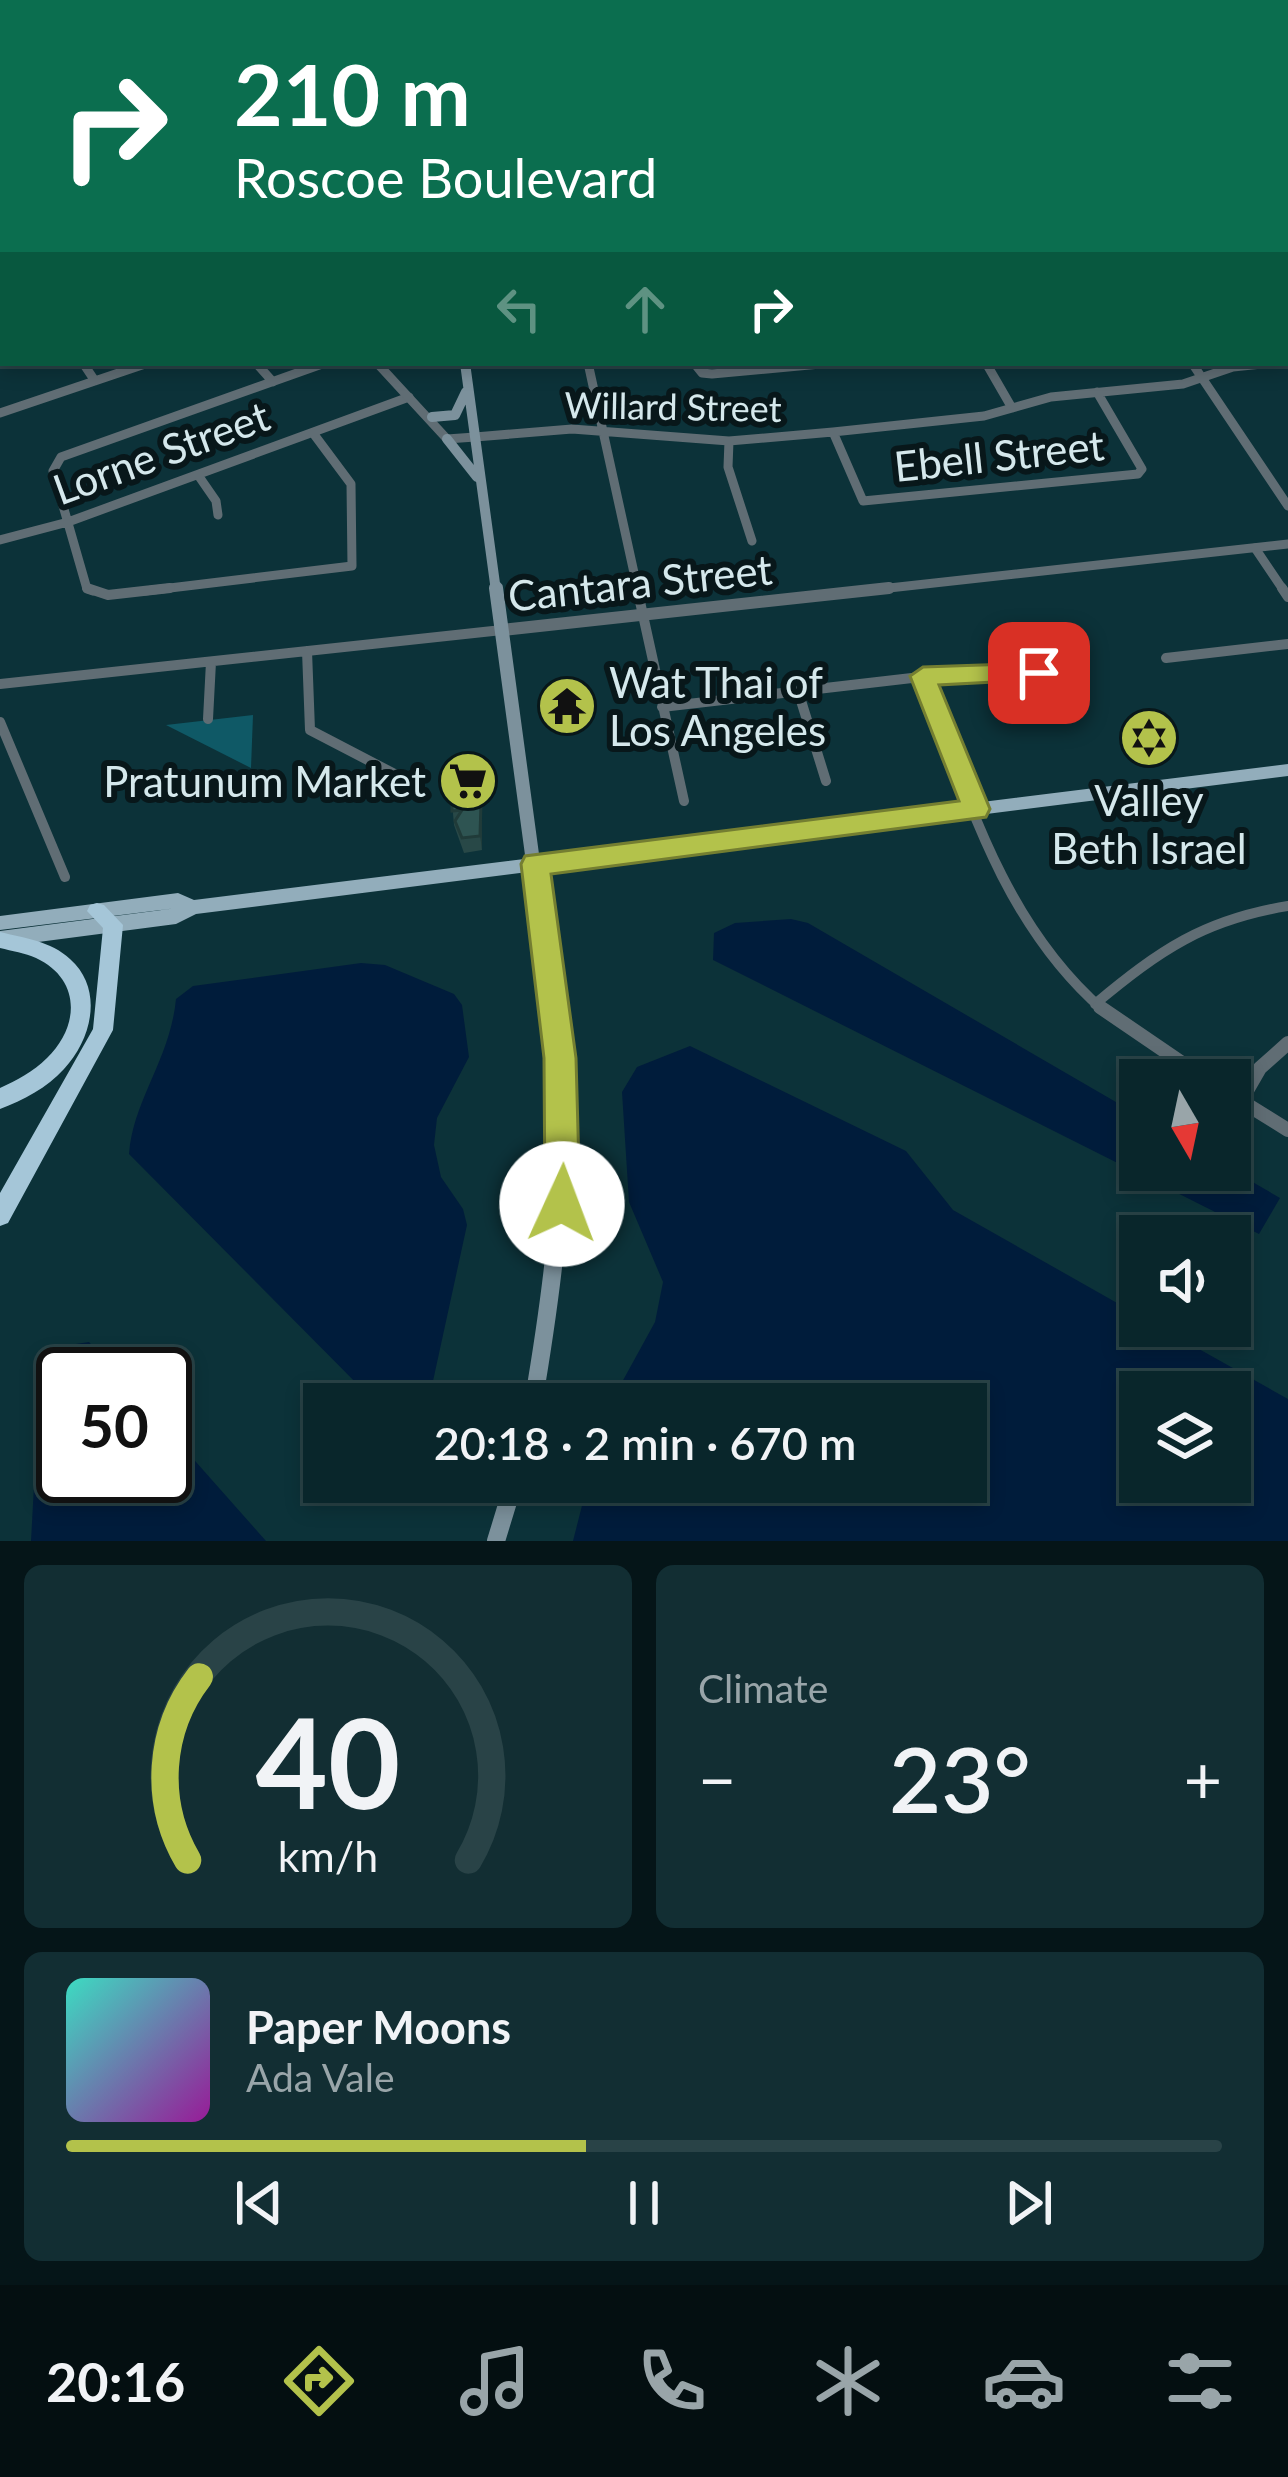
<!DOCTYPE html>
<meta charset="utf-8">
<style>
body{margin:0;font-family:Lato,sans-serif;background:#122e33;color:#f1f3f6;height:100vh;display:flex;flex-direction:column;font-size:45px;white-space:nowrap}
*{box-sizing:border-box;margin:0}
p{font-size:39px;color:#99a5a9}
.icon{flex:none;width:66px;height:66px;fill:none;stroke:currentColor;stroke-width:2;stroke-linecap:round;stroke-linejoin:round}
.map{position:relative;height:1541px;overflow:hidden}
.details{display:flex;flex-direction:column;gap:24px;padding:24px;background:#051518;flex:1}
.details>*{flex:none}
.banner{position:absolute;left:0px;top:0px;width:1290px;height:366px;box-shadow:0 6px 18px #0003,0 0 0 3px #294347;background:#0b6e4f;color:#fff;overflow:hidden}
.needle{width:78px;rotate:171deg}
.controls{position:absolute;left:1119px;top:1059px;display:grid;gap:24px}
.controls a{display:grid;place-items:center;width:132px;height:132px;border-radius:0px;background:#09262b;box-shadow:0 6px 18px #0003,0 0 0 3px #294347;font-size:60px}
.speed{position:absolute;left:36px;top:1347px;display:flex;gap:24px;font-size:60px;font-weight:700;text-align:center}
.speed>*{display:grid;place-content:center;width:156px;height:156px;border-radius:50%;background:#09262b;box-shadow:0 6px 18px #0003,0 0 0 3px #294347;line-height:1}
.speed .limit{border:6px solid #111;border-radius:18px;background:#fff;color:#111}
.pin{position:absolute;display:grid;place-items:center;width:102px;height:102px;color:#fff;margin:-51px;border-radius:24px;box-shadow:0 6px 18px #0006}
.me{position:absolute;width:132px;margin:-66px;rotate:2deg;stroke-linejoin:round;filter:drop-shadow(0 0 9px #0008)}
.turn{display:flex;align-items:center;gap:42px;height:252px;padding:0 36px;font-size:54px}
.turn .icon{width:156px;height:156px;stroke-width:2.5}
.turn b{display:block;font-size:84px;line-height:102px}
.lanes{display:flex;align-items:center;height:114px;padding:0 36px;background:#0003;justify-content:center;gap:60px;direction:ltr}
.lanes .off{opacity:.35}
.big{font-size:90px;font-weight:600;line-height:1.1}
.details .card{flex:1;display:flex;flex-direction:column;justify-content:center;gap:18px;min-width:0;padding:0 42px;border-radius:18px;background:#122e33}
.details .dial{align-items:center;gap:0}
.dial svg{height:312px;overflow:visible;fill:none;stroke:#294347;stroke-width:7;stroke-linecap:round;text-anchor:middle}
.dial text{fill:#f1f3f6;stroke:none}
.song{display:flex;align-items:center;gap:36px}
.cover{width:144px;height:144px;border-radius:18px;background:linear-gradient(135deg,hsl(170 70% 55%),hsl(300 70% 35%))}
.played{height:12px;border-radius:6px;background:linear-gradient(90deg,#b3c24b 45%,#294347 45%)}
.keys{display:flex;justify-content:space-around;direction:ltr}
.heat{display:flex;justify-content:space-between;align-items:center;font-size:66px;direction:ltr}
.details .tiles{flex:1;display:grid;gap:24px;grid-template-columns:1fr 1fr}
.card:last-child{grid-column:span 2}
.trip{position:absolute;left:303px;top:1383px;width:684px;height:120px;border-radius:0px;background:#09262b;box-shadow:0 6px 18px #0003,0 0 0 3px #294347;font-weight:600;line-height:120px;text-align:center}
.tabs{display:flex;height:192px;justify-content:space-around;align-items:center;background:#040f11;color:#99a5a9}
.tabs .icon{width:84px;height:84px}
.tabs .selected{color:#b3c24b}
.tabs b{font-size:54px;color:#f1f3f6}
.map>svg:first-child{display:block}
.green{fill:#0f5966}
.water{fill:#001c3b;fill-rule:evenodd}
.lines{fill:none;stroke-linecap:round;stroke-linejoin:round}
.minor-far2{stroke:#606d74;stroke-width:9}
.minor-far1{stroke:#606d74;stroke-width:10}
.minor{stroke:#606d74;stroke-width:14}
.tertiary-far1{stroke:#606d74;stroke-width:9}
.tertiary{stroke:#606d74;stroke-width:12}
.secondary-far2{stroke:#7c919c;stroke-width:10}
.secondary-far1{stroke:#7c919c;stroke-width:14}
.secondary{stroke:#7c919c;stroke-width:18}
.primary{fill:#92adbb;fill-rule:evenodd}
.motorway{fill:#a5c6d8;fill-rule:evenodd}
.wall{fill:#284847}
.shaded-wall{fill:#203b39}
.building{fill:#2e5452;stroke:#203b39;stroke-width:3}
.route{fill:#b3c24b;stroke:#747e31;stroke-width:3}
.labels{text-anchor:middle;dominant-baseline:central;stroke-width:12;stroke-linejoin:round;paint-order:stroke}
.far-street-label{font-size:36px;fill:#d5e8ec;stroke:#08171a}
.street-label{font-size:42px;fill:#d5e8ec;stroke:#08171a}
.poi-label{font-size:42px;fill:#d5e8ec;stroke:#08171a;text-anchor:start}
</style>
<div class="map">
<svg width="1288" height="1541" viewBox="0 0 1288 1541">
<rect width="100%" height="100%" fill="#0c3239"/>
<path class="green" d="M 253,715 L 251,768 L 166,725 Z"/>
<path class="water" d="M 791,919 L 808,923 L 1140,1116 L 1140,1170 L 1230,1169 L 1280,1198 L 1259,1234 L 713,960 L 714,933 L 735,923 Z
M 361,963 L 385,965 L 454,994 L 462,1005 L 469,1057 L 437,1118 L 434,1145 L 441,1177 L 463,1209 L 467,1225 L 428,1404 L 377,1404 L 129,1154 C 133,1100 170,1060 176,999 L 193,986 Z
M 690,1046 L 906,1151 L 953,1210 L 1140,1316 L 1140,1326 L 1158,1326 L 1288,1399 L 1288,1541 L 573,1541 L 588,1482 L 966,1482 L 966,1404 L 610,1404 L 655,1322 L 663,1282 L 629,1202 L 622,1092 L 637,1067 ZM 1140,1392 L 1230,1392 L 1230,1482 L 1140,1482 Z
M 89,1342 L 118,1374 L 63,1374 L 63,1476 L 165,1476 L 165,1427 L 266,1541 L 31,1541 L 40,1375 L 63,1346 Z"/>
<g class="lines">
<path class="minor-far2" d="M 83,363 L 95,381
M 256,363 L 273,382
M 588,363 L 638,591
M 694,363 L 702,373 L 712,374 L 831,363
M 986,363 L 1012,408
M 1192,363 L 1288,506
M 0,413 L 148,363
M 833,432 L 863,501 L 1138,474 L 1142,469 L 1097,392
M 475,437 L 572,429 L 729,441 L 833,432 L 984,416 L 1051,397 L 1183,384 L 1233,367 L 1273,363
M 729,441 L 728,467 L 752,541
M 198,475 L 216,501 L 218,515
M 0,540 L 68,522 L 409,397
M 1255,548 L 1284,591
M 93,591 L 87,589 L 53,471 L 61,457 L 325,363
M 145,591 L 352,566 L 351,484 L 313,433"/>
<path class="minor-far1" d="M 87,588 L 108,595 L 170,588
M 637,588 L 684,801
M 1282,588 L 1288,597
M 307,651 L 310,730 L 410,782
M 1166,658 L 1288,644
M 923,676 C 967,796 1003,923 1103,1010
M 0,684 L 502,630
M 798,691 L 826,781
M 662,707 L 955,673 L 1006,676 L 1071,669 L 1051,634
M 208,719 L 211,662
M 0,722 L 65,877
M 1095,1004 C 1160,950 1203,920 1288,906"/>
<path class="minor" d="M 1100,1007 L 1207,1080
M 1230,1094 L 1288,1130
M 1241,1101 L 1260,1068 L 1288,1043"/>
<path class="tertiary-far1" d="M 377,363 L 447,439 L 475,437
M 862,591 L 1288,544"/>
<path class="tertiary" d="M 502,630 L 889,588"/>
<path class="secondary-far2" d="M 465,363 L 496,591
M 432,417 L 455,415 L 466,392
M 447,439 L 477,477"/>
<path class="secondary-far1" d="M 496,588 L 553,1010"/>
<path class="secondary" d="M 533,1404 C 556,1269 572,1144 553,1007
M 496,1541 L 514,1482"/>
<path class="primary" d="M 1288,764 L 1288,776 L 196,914 L 176,924 L 0,947 L 0,931 L 177,908 L 0,930 L 0,916 L 178,893 L 194,900 Z"/>
<path class="motorway" d="M 97,903 L 104,905 L 123,925 L 113,1030 L 8,1223 L 0,1226 L 0,1193 L 93,1029 L 103,928 L 87,911 L 90,905 Z
M 0,932 C 24,938 51,941 70,959 C 104,989 92,1039 64,1069 C 47,1088 23,1100 0,1109 L 0,1088 C 17,1080 33,1072 47,1058 C 80,1026 81,979 36,958 C 25,953 12,951 0,948 Z"/>
</g>
<path class="wall" d="M 489,790 L 481,804 L 482,850 L 464,853 L 454,825 L 452,802 L 454,802 L 453,792 Z"/>
<path class="shaded-wall" d="M 487,776 L 489,790 L 481,804 L 482,850 L 475,797 Z"/>
<path class="building" d="M 487,776 L 475,797 L 481,803 L 480,836 L 462,838 L 455,821 L 462,810 L 452,811 L 452,802 L 461,801 L 453,792 L 461,779 Z"/>
<path class="route" d="M 1039,663 L 1048,666 L 1048,679 L 939,685 L 990,809 L 986,817 L 551,874 L 576,1058 L 580,1204 L 575,1215 L 562,1220 L 550,1215 L 545,1204 L 544,1058 L 521,864 L 525,856 L 959,801 L 910,676 L 923,667 Z"/>
<defs>
<symbol id="temple-disc" viewBox="-11 -11 22 22"><circle r="9.5" fill="#b3c24b" stroke="#08171a"/><path d="M0-6L5-2H3V0L6.5 2.5H4V6H1.5V3h-3V6H-4V2.5H-6.5L-3 0V-2H-5Z" fill="#111"/></symbol>
<symbol id="synagogue-disc" viewBox="-11 -11 22 22"><circle r="9.5" fill="#b3c24b" stroke="#08171a"/><path d="M0-6.5L5.6 3.2H-5.6ZM0 6.5L5.6-3.2H-5.6Z" fill="#111"/></symbol>
<symbol id="supermarket-disc" viewBox="-11 -11 22 22"><circle r="9.5" fill="#b3c24b" stroke="#08171a"/><path d="M-6-5.5h2.5l.6 2H6L4.5 2H-2.5L-4.4-4H-6ZM-1.5 3.2a1.3 1.3 0 1 0 .1 0ZM3 3.2a1.3 1.3 0 1 0 .1 0Z" fill="#111"/></symbol>
</defs>
<g fill-rule="evenodd">
<use href="#temple-disc" x="534" y="673" width="66" height="66"/>
<use href="#synagogue-disc" x="1116" y="705" width="66" height="66"/>
<use href="#supermarket-disc" x="435" y="748" width="66" height="66"/>
</g>
<g class="labels">
<g class="far-street-label">
<text transform="translate(673 406) rotate(1)">Willard Street</text>
</g>
<g class="street-label">
<text transform="translate(161 452) rotate(-20)">Lorne Street</text>
<text transform="translate(999 455) rotate(-6)">Ebell Street</text>
<text transform="translate(640 582) rotate(-6)">Cantara Street</text>
</g>
<g class="poi-label">
<text x="609" y="682">Wat Thai of<tspan x="609" dy="48">Los Angeles</tspan></text>
<text x="426" y="781" text-anchor="end">Pratunum Market</text>
<text x="1149" y="800" text-anchor="middle">Valley<tspan x="1149" dy="48">Beth Israel</tspan></text>
</g>
</g>
</svg>
<div class="controls">
<a><svg class="needle" viewBox="-14 -14 28 28"><path d="M0-13l5 13h-10z" fill="#e53935"/><path d="M0 13l5-13h-10z" fill="#99a5a9"/></svg></a>
<a><svg class="icon" aria-label="sound" viewBox="0 0 24 24"><path d="M4 9h4l5-4v14l-5-4H4zM17 9q2 3 0 6"/></svg></a>
<a><svg class="icon" aria-label="layers" viewBox="0 0 24 24"><path d="M12 4l9 5-9 5-9-5zM3 14l9 5 9-5"/></svg></a>
</div>
<div class="speed"><div class="limit">50</div></div>
<div class="pin" style="left:1039px;top:673px;background:#d93025"><svg class="icon" aria-label="arrive" viewBox="0 0 24 24"><path d="M6 21V4h12l-3 4 3 4H6"/></svg></div>
<svg class="me" style="left:562px;top:1204px" viewBox="-20 -20 40 40"><circle r="19" fill="#fff"/><path d="M0-13L10 11 0 6-10 11z" fill="#b3c24b"/></svg>
<div class="trip">20:18 · 2 min · 670 m</div>
<div class="banner">
<div class="turn"><svg class="icon" aria-label="right" viewBox="0 0 24 24"><path d="M7 20v-9h11M14 6l5 5-5 5"/></svg><div><b>210 m</b>Roscoe Boulevard</div></div>
<div class="lanes"><svg class="icon off" aria-label="left" viewBox="0 0 24 24"><path d="M17 20v-9H6M10 6l-5 5 5 5"/></svg><svg class="icon off" aria-label="ahead" viewBox="0 0 24 24"><path d="M12 20V5M6 11l6-6 6 6"/></svg><svg class="icon" aria-label="right" viewBox="0 0 24 24"><path d="M7 20v-9h11M14 6l5 5-5 5"/></svg></div>
</div>
</div>
<section class="details">
<div class="tiles">
<div class="card dial"><svg viewBox="0 0 100 80">
<path d="M14 69A42 42 0 1 1 86 69"/>
<path d="M14 69A42 42 0 0 1 17 22" stroke="#b3c24b"/>
<text x="50" y="56" font-size="32" font-weight="700">40</text>
<text x="50" y="72" font-size="11">km/h</text>
</svg></div>
<div class="card"><p>Climate</p>
<div class="heat"><a>−</a><b class="big">23°</b><a>+</a></div>
</div>
<div class="card">
<div class="song"><i class="cover"></i><div><b>Paper Moons</b><p>Ada Vale</p></div></div>
<div class="played"></div>
<div class="keys"><svg class="icon" aria-label="previous" viewBox="0 0 24 24"><path d="M18 5L8 12l10 7zM5 5v14"/></svg><svg class="icon" aria-label="pause" viewBox="0 0 24 24"><path d="M8 5v14M16 5v14"/></svg><svg class="icon" aria-label="next" viewBox="0 0 24 24"><path d="M6 5l10 7-10 7zM19 5v14"/></svg></div>
</div>
</div>
</section>
<nav class="tabs">
<b>20:16</b>
<svg class="icon selected" aria-label="directions" viewBox="0 0 24 24"><path d="M12 3l9 9-9 9-9-9zM9 14v-3h6M13 9l2 2-2 2"/></svg>
<svg class="icon" aria-label="music" viewBox="0 0 24 24"><path d="M9 18V5l10-2v13"/><circle cx="6" cy="18" r="3"/><circle cx="16" cy="16" r="3"/></svg>
<svg class="icon" aria-label="phone" viewBox="0 0 24 24"><path d="M5 4h4l2 5-3 2q2 4 5 5l2-3 5 2v4C11 20 4 13 5 4z"/></svg>
<svg class="icon" aria-label="climate" viewBox="0 0 24 24"><path d="M12 3v18M4 7l16 10M4 17L20 7"/></svg>
<svg class="icon" aria-label="car" viewBox="0 0 24 24"><path d="M5 17H2v-5l4-1 3-4h7l3 4 3 1v5h-3M9 17h6M6 11h13"/><circle cx="7" cy="17" r="2"/><circle cx="17" cy="17" r="2"/></svg>
<svg class="icon" aria-label="filters" viewBox="0 0 24 24"><path d="M4 7h16M4 17h16"/><circle cx="9" cy="7" r="2"/><circle cx="15" cy="17" r="2"/></svg>
</nav>
